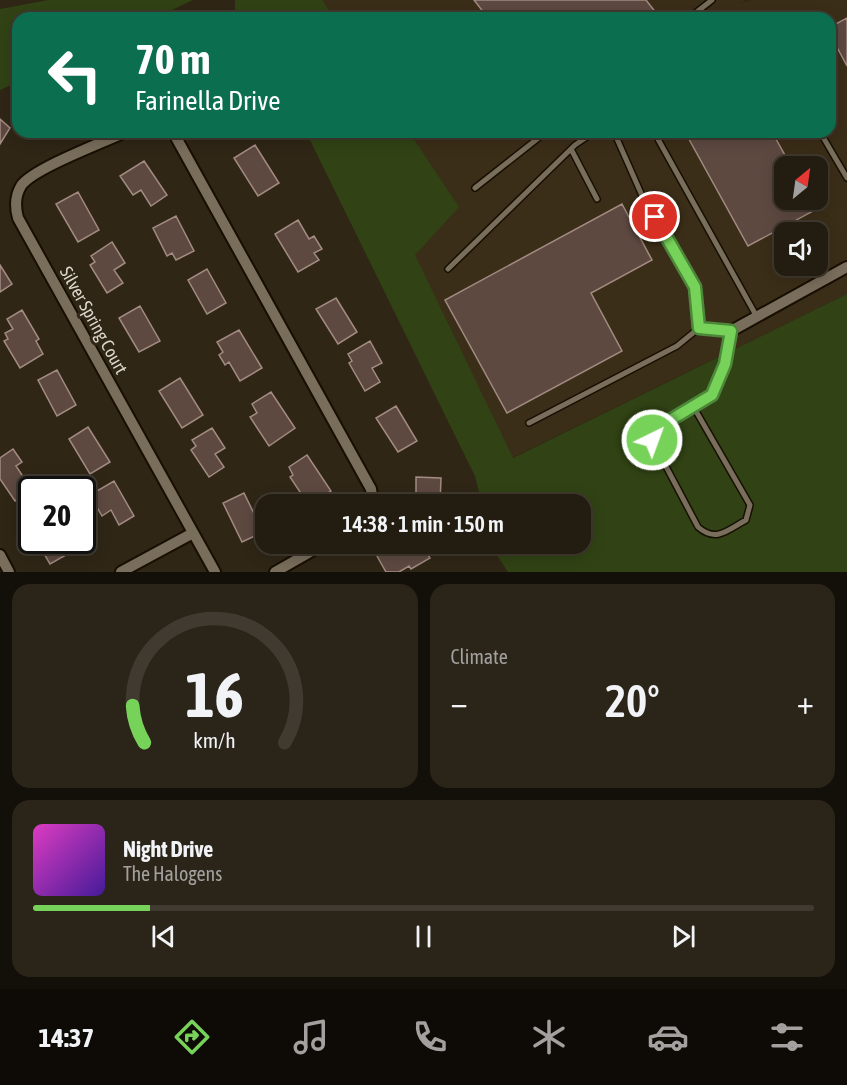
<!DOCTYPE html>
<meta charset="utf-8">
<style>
body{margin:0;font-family:"Asap Condensed",sans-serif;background:#2b2519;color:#f1f3f6;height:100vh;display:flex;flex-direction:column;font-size:22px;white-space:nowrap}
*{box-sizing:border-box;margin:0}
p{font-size:20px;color:#a3a19f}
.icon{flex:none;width:33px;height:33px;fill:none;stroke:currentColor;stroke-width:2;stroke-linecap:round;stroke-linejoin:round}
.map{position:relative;height:572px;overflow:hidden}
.sheet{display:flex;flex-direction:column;gap:12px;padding:12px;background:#130f09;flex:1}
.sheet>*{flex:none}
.guide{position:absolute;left:12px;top:12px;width:824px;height:126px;border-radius:18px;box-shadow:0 3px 15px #0003,0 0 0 2px #403a30;background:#0b6e4f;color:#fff;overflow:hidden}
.needle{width:39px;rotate:29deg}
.fabs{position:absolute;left:774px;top:156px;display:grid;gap:12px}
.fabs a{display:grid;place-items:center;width:54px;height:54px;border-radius:12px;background:#231c10;box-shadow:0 3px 15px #0003,0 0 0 2px #403a30;font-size:30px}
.speed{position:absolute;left:18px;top:476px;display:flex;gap:12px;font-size:30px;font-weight:700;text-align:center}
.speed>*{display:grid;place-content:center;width:78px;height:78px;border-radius:50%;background:#231c10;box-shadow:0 3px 15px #0003,0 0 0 2px #403a30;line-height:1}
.speed .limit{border:3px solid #111;border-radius:9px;background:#fff;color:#111}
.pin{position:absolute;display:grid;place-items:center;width:51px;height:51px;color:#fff;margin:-26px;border:3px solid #fff;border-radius:50%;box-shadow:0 2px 6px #0007}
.me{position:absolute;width:66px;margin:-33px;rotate:42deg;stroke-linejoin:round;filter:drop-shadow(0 0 4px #0008)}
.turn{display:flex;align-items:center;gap:21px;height:126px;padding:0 24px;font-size:27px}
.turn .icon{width:78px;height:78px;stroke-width:2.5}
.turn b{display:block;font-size:42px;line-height:51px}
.big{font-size:45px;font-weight:600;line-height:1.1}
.sheet .tile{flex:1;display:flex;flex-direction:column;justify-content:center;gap:9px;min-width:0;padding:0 21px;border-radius:18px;background:#2b2519}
.sheet .dial{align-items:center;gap:0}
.dial svg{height:156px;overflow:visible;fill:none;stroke:#403a30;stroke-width:7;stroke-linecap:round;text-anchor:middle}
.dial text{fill:#f1f3f6;stroke:none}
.song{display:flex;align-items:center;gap:18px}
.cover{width:72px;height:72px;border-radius:9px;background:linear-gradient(135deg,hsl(310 70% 55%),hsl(260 70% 35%))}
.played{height:6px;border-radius:3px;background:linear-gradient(90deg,#77d259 15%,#403a30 15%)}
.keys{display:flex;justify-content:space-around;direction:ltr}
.heat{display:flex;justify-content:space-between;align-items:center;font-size:33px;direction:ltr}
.sheet .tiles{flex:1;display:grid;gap:12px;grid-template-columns:1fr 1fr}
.tile:last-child{grid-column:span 2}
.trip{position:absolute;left:255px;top:494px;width:336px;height:60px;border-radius:18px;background:#231c10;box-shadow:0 3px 15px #0003,0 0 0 2px #403a30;font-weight:600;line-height:60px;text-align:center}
.tab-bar{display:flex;height:96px;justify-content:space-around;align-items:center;background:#0e0b06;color:#a3a19f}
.tab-bar .icon{width:42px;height:42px}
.tab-bar .on{color:#77d259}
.tab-bar b{font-size:27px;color:#f1f3f6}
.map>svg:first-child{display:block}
.built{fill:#3b2e18;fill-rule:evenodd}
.green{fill:#314314}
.building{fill:#5e4941;stroke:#a28b82;stroke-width:1.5}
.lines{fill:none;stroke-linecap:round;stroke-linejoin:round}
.service-casing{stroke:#170f02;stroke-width:8}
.minor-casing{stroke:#170f02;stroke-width:14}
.service{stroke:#796d5b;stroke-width:5}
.minor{stroke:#796d5b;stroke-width:10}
.route-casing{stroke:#4d883a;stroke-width:15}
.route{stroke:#77d259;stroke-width:10}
.labels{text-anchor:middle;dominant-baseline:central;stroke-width:6;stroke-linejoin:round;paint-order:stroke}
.street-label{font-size:18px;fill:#ddd7cd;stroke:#2f2616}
</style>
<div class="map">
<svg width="847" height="572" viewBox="0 0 847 572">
<rect width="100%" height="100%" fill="#2f2616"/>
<path class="built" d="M 249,0 L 745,0 L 742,3 L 752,0 L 847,0 L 847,294 L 475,476 L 427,379 L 447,368 L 319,132 L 830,132 L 830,18 L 259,18 ZM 784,166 L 818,166 L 818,200 L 784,200 ZM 784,232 L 818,232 L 818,266 L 784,266 Z"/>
<path class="green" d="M 48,0 L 193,0 L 155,18 L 18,18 L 18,82 L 0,90 L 0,9 Z
M 235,0 L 322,0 L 334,18 L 235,18 Z
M 306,132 L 409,132 L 459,207 L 415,255 L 513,458 L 847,294 L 847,572 L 508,572 L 496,554 L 493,543 L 580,543 L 580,504 L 482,504 L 475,476 Z"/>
<path class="building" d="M 474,0 L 646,0 L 660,18 L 488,18 Z
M 847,18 L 847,66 L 830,34 L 830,27 Z
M 0,119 L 10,128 L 0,144 Z
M 685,132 L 772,132 L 791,166 L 784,166 L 784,200 L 809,200 L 815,210 L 748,246 Z
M 255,145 L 279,183 L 258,196 L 234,158 Z
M 144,161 L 167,195 L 151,206 L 141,190 L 133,195 L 120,176 Z
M 78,192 L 99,230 L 78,242 L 56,204 Z
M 622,204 L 652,260 L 591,293 L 622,351 L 507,413 L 445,300 Z
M 176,216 L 194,251 L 176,260 L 172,253 L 167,256 L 153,228 Z
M 298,220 L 309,239 L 314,236 L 322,249 L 314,253 L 319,260 L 298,272 L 275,234 Z
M 112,242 L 125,263 L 114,270 L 123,283 L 107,293 L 90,265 L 95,262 L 91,256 Z
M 0,265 L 12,284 L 0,292 Z
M 207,269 L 226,303 L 207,314 L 188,280 Z
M 336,298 L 357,332 L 338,344 L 316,309 Z
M 140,306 L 160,341 L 139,352 L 119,318 Z
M 22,310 L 39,339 L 36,341 L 43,354 L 20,368 L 4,341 L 8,339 L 5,333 L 13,329 L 7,319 Z
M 239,330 L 262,368 L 240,381 L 229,362 L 225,365 L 219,355 L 223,352 L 217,342 Z
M 370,341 L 382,363 L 372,368 L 380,382 L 365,391 L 349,363 L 352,361 L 348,354 Z
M 57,370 L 76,405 L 57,416 L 38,380 Z
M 180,378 L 203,415 L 182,428 L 159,391 Z
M 271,392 L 295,428 L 269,446 L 250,417 L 257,413 L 252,404 Z
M 396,406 L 417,441 L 398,452 L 376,418 Z
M 88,427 L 110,462 L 90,474 L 69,439 Z
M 212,428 L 225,448 L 215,454 L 224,467 L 209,477 L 191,450 L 196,446 L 192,440 Z
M 13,449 L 22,462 L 16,466 L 32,490 L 15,501 L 0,479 L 0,458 Z
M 307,455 L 331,491 L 311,504 L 308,504 L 290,477 L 293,475 L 289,467 Z
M 416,477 L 441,478 L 440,504 L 416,504 Z
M 114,481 L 134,516 L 119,525 L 111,510 L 102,516 L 90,495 Z
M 244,493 L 263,532 L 242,542 L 223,503 Z
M 36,540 L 57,540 L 66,555 L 50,564 Z
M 400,543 L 421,543 L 430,558 L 411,569 L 409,566 L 399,572 L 386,572 L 377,556 Z"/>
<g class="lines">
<defs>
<path id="service" d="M 689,18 L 712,0
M 654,132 L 757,317
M 820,132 L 847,178
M 571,149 L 597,199
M 475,188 L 546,132
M 448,269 L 575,145 L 594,132
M 693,406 L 750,505 L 746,520 C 728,530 716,543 698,527 L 652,440 L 652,434 L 657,428 L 713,395 L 725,364 L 731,331
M 529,423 L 677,346 L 699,328 L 695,287 L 644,200 L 614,132"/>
<path id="minor" d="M 126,132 C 104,142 32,169 21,186 C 15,196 15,207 18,218 L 215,572
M 173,132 L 371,489 L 373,504
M 699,328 L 731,331 L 847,267
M 0,555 L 9,572
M 121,572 L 193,533
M 275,572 L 326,543"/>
</defs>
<use href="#service" class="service-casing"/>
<use href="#minor" class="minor-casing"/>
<use href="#service" class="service"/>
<use href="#minor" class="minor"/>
</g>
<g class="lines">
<defs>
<path id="route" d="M 652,440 L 652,434 L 657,428 L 712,395 L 725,364 L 731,331 L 699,328 L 695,287 L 655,217"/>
</defs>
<use href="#route" class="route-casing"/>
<use href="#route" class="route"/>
</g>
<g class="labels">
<g class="street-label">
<text transform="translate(94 320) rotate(61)">Silver Spring Court</text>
</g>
</g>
</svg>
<div class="fabs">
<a><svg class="needle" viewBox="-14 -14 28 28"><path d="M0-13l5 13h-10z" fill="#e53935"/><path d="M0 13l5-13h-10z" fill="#a3a19f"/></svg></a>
<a><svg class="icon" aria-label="sound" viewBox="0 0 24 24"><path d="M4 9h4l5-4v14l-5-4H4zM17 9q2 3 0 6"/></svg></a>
</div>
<div class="speed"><div class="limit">20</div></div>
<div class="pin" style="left:655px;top:217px;background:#d93025"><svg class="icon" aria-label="arrive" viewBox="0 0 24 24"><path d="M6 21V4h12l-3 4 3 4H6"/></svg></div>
<svg class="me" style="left:652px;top:440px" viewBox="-20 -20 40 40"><circle r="17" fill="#77d259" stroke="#fff" stroke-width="3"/><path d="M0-11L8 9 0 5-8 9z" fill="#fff"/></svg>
<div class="trip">14:38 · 1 min · 150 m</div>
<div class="guide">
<div class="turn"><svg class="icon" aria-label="left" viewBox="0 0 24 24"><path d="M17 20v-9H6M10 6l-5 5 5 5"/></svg><div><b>70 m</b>Farinella Drive</div></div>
</div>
</div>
<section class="sheet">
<div class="tiles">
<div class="tile dial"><svg viewBox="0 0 100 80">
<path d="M14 69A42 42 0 1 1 86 69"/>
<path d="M14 69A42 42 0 0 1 8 50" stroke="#77d259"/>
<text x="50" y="56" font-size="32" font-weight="700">16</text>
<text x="50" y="72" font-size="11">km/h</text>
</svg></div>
<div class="tile"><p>Climate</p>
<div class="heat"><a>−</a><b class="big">20°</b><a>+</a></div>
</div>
<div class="tile">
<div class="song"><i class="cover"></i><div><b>Night Drive</b><p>The Halogens</p></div></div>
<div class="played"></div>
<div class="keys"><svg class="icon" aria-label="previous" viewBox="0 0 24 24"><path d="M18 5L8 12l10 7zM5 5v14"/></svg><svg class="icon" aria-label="pause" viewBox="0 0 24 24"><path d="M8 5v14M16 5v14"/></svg><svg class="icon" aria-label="next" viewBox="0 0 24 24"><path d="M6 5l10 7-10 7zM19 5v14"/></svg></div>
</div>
</div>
</section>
<nav class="tab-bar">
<b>14:37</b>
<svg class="icon on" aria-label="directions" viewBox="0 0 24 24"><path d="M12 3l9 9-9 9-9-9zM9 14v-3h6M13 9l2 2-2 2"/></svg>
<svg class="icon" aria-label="music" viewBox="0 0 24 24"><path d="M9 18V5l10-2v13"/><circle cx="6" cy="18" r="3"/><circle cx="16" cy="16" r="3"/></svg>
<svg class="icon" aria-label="phone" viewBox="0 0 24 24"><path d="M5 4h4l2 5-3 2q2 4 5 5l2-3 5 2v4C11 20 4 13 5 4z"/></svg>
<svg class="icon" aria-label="climate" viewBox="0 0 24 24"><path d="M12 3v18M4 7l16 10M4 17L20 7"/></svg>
<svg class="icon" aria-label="car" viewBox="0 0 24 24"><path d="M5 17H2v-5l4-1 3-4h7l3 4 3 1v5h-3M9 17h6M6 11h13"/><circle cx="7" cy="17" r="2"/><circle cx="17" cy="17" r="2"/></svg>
<svg class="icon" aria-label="filters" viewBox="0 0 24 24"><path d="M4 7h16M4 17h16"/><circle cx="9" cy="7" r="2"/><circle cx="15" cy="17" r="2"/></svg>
</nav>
